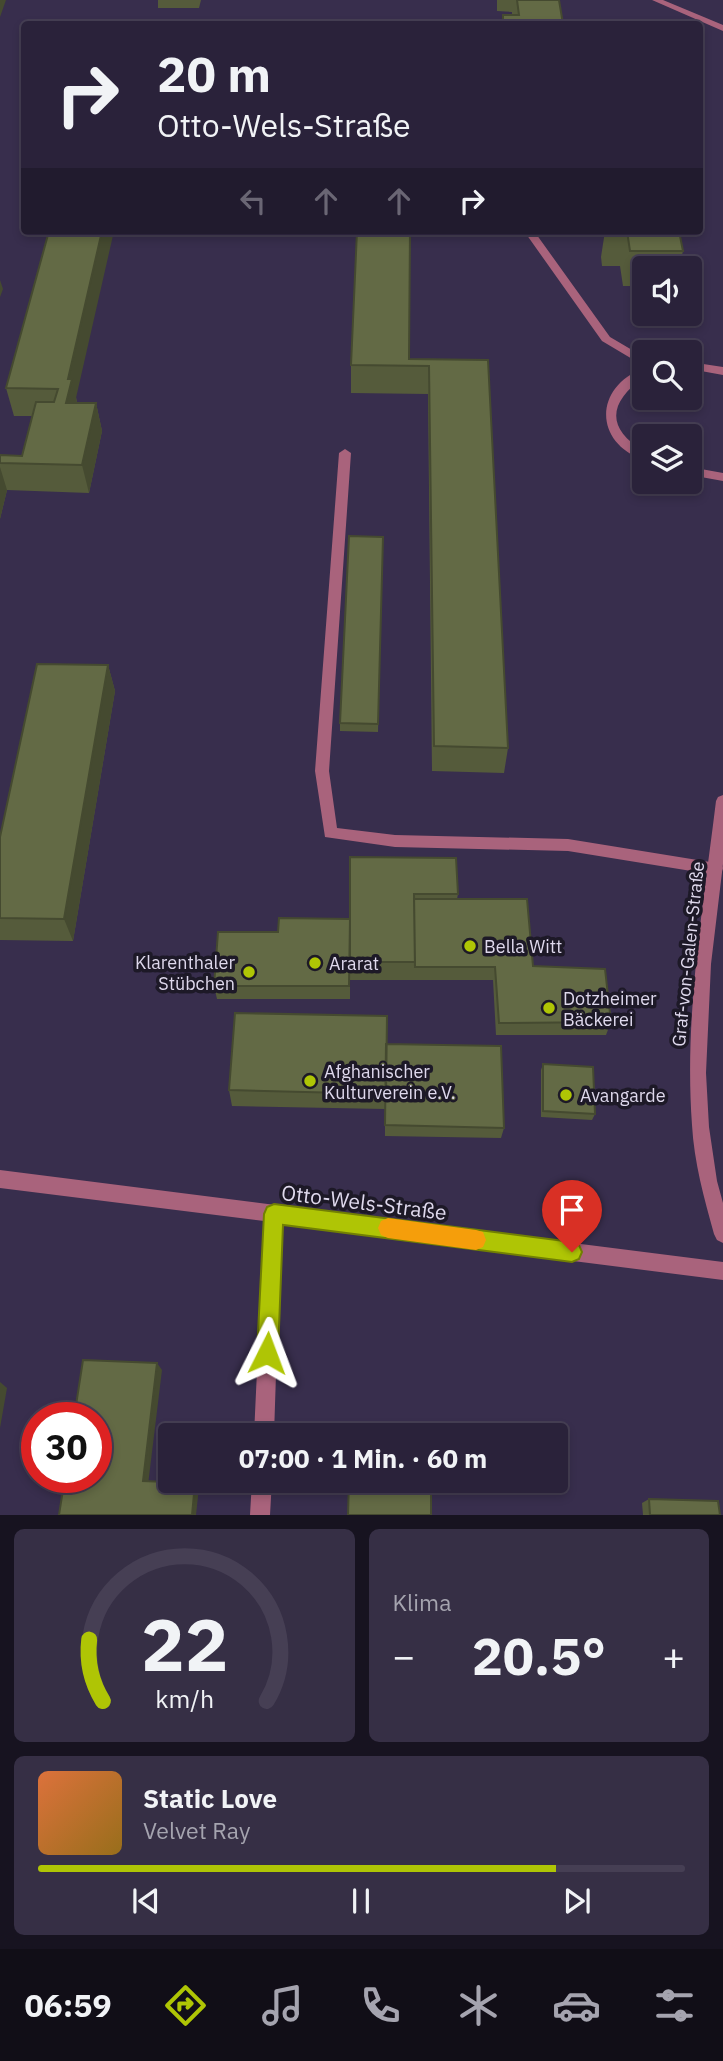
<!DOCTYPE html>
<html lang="de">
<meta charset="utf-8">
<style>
body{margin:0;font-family:"IBM Plex Sans",sans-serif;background:#362f45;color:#f1f3f6;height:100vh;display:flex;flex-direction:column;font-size:26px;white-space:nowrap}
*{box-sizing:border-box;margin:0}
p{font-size:23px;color:#a5a4af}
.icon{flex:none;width:38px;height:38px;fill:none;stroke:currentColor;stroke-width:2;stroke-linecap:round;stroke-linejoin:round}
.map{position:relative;height:1515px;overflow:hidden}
.drawer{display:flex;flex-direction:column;gap:14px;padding:14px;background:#171320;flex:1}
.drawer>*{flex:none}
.top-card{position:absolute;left:21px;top:21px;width:682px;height:214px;border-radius:7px;box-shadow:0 4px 10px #0003,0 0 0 2px #463f54;background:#2a223a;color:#f1f3f6;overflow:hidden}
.buttons{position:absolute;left:632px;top:256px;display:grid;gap:14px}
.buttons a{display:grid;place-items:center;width:70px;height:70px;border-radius:7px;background:#2a223a;box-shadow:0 4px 10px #0003,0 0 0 2px #463f54;font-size:35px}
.speed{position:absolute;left:21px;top:1402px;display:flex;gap:14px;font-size:35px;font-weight:700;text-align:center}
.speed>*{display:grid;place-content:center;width:91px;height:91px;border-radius:50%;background:#2a223a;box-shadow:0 4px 10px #0003,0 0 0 2px #463f54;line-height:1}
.speed .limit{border:10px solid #d22;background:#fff;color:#111}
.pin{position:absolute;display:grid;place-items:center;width:60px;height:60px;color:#fff;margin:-72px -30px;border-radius:50% 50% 50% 0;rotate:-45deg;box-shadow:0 0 7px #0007}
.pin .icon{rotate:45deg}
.me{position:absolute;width:77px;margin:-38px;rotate:3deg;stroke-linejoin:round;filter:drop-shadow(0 0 5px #0008)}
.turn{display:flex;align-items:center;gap:24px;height:147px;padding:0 21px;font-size:32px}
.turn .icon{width:91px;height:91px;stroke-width:2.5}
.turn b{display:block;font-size:49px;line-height:60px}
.lanes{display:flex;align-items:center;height:66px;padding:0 21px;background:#0003;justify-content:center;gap:35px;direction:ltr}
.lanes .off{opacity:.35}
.big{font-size:52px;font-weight:700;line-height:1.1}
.drawer .tile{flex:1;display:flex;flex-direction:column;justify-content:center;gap:10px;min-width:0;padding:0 24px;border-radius:10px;background:#362f45}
.drawer .dial{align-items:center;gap:0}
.dial svg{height:182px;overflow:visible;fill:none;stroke:#463f54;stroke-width:7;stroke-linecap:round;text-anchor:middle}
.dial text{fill:#f1f3f6;stroke:none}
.song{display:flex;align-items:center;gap:21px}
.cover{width:84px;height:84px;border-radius:10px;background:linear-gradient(135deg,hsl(20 70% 55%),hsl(40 70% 35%))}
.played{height:7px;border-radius:4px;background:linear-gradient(90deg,#afc505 80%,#463f54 80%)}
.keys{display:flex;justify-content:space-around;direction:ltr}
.heat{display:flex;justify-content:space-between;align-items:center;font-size:38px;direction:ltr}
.drawer .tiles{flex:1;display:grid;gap:14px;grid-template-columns:1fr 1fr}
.tile:last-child{grid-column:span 2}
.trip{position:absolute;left:158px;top:1423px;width:410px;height:70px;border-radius:7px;background:#2a223a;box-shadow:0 4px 10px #0003,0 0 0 2px #463f54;font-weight:700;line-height:70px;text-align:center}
.tab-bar{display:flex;height:112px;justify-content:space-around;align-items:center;background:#110e17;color:#a5a4af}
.tab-bar .icon{width:49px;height:49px}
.tab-bar .current{color:#afc505}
.tab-bar b{font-size:32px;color:#f1f3f6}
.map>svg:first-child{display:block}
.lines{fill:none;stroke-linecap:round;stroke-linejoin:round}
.lane{fill:#a9637c;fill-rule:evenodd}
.street{fill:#a9637c;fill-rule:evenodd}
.wall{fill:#555b3b}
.shaded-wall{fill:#454a30}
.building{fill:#636a45;stroke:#454a30;stroke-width:2}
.route{fill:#afc505;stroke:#728003;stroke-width:2}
.slow{fill:#f59e0b}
.poi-dot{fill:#afc505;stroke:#1d1927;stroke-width:2.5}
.labels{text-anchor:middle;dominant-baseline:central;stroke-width:7;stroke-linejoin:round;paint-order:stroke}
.poi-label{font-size:18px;fill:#dfd9ed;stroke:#1d1927;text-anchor:start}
.street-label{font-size:18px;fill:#dfd9ed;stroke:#1d1927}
.near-street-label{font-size:21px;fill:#dfd9ed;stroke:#1d1927}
</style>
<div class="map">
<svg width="723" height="1515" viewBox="0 0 723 1515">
<rect width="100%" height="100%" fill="#382e4d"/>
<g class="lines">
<path class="lane" d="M 345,449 L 351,453 L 329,771 L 337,828 L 395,835 L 568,839 L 716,863 L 721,864 L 723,868 L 721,874 L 716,875 L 568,851 L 395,847 L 325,837 L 315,771 L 339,453 Z"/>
<path class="street" d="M 652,0 L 663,0 L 723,25 L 723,31 Z
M 524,231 L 534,231 L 610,337 L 644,357 L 644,366 L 602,341 Z
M 690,362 L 723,367 L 723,375 L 690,369 Z
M 644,368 L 644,377 C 609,402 605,428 644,451 L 644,460 C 593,442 594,387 644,368 Z
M 690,467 L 723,473 L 723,481 L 690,475 Z
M 723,795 L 723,864 L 711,964 L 706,1073 L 709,1127 L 717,1181 L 723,1203 L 723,1243 L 717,1240 L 714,1234 C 704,1198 694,1162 692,1125 C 684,1016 703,908 716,801 L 718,797 Z
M 0,1170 L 723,1262 L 723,1280 L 281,1224 L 274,1435 L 254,1435 L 264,1221 L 0,1188 Z
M 252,1480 L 272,1480 L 270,1515 L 250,1515 Z"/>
</g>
<path class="wall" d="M 158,0 L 201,0 L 199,8 L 158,8 Z
M 497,0 L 559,0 L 563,24 L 502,24 L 503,15 L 512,15 L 512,12 L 497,11 Z
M 49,231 L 77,403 L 96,403 L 102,431 L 89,493 L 7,490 L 0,519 L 0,455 L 22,456 L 32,416 L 14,416 L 6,388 Z
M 605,231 L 679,231 L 683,251 L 679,268 L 644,268 L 644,286 L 623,286 L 620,266 L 602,266 L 601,257 Z
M 409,359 L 488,360 L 508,748 L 504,773 L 432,771 L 428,394 L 351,393 L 351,365 Z
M 383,537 L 378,732 L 340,731 L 340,723 Z
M 108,665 L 115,691 L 73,941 L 0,940 L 0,837 Z
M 350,857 L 458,894 L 457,899 L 533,966 L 611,1022 L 606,1035 L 496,1035 L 493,980 L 350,980 L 350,974 L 350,999 L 217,999 L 214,986 L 278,932 L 350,919 Z
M 386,1044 L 504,1128 L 501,1138 L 385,1136 L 385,1109 L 232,1106 L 229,1090 Z
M 543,1064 L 595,1114 L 592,1120 L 541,1117 L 541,1070 Z
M 649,1499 L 720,1515 L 643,1515 L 642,1503 Z"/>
<path class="shaded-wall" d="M 0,0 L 6,0 L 0,17 Z
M 102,231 L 114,231 L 76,398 L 78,407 L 66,403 L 68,379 Z
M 0,280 L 3,289 L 0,297 Z
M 96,403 L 102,431 L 89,493 L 82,465 Z
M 0,467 L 7,490 L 0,519 Z
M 108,665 L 115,691 L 73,941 L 64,919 Z
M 157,1363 L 162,1370 L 148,1485 L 143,1481 Z
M 0,1382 L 7,1388 L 0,1428 Z
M 195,1483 L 199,1487 L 196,1515 L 192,1515 Z"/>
<path class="building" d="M 517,0 L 559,0 L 563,24 L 519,24 L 519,21 L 503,21 L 503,15 L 519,15 Z
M 49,231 L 102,231 L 68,379 L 72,379 L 66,403 L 96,403 L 82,465 L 0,463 L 0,455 L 22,456 L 36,402 L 54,402 L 58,389 L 6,388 Z
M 357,231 L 410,231 L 409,359 L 488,360 L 508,748 L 434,746 L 429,366 L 351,365 Z
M 627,231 L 679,231 L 683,251 L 630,251 Z
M 349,536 L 383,537 L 378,724 L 340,723 Z
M 37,664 L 108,665 L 64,919 L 0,918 L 0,837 Z
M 350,857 L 456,858 L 458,894 L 414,894 L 415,962 L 350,962 Z
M 414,899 L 527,899 L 533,966 L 605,969 L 611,1022 L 499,1023 L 495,967 L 415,967 Z
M 279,918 L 350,919 L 349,986 L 214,986 L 218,932 L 278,932 Z
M 235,1013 L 387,1016 L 386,1094 L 229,1090 Z
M 386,1044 L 501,1046 L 504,1128 L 385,1125 Z
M 543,1064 L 593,1067 L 595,1114 L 543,1111 Z
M 83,1360 L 157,1363 L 143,1481 L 195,1483 L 192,1515 L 59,1515 L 65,1477 L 96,1477 L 96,1418 L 74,1418 Z
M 349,1480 L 431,1480 L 431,1515 L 348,1515 Z
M 649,1499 L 718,1501 L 720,1515 L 650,1515 Z"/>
<path class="route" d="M 274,1204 L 572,1242 L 579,1245 L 582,1252 L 579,1259 L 572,1262 L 283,1225 L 278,1353 L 275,1360 L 267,1363 L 260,1360 L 257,1353 L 264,1214 L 267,1207 Z"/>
<path class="slow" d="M 388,1218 L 476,1230 L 483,1232 L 486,1240 L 483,1247 L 476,1250 L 388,1238 L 381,1235 L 378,1228 L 381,1221 Z"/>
<g class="poi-dot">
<circle cx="470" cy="946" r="7"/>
<circle cx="315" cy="963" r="7"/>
<circle cx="249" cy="972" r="7"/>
<circle cx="549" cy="1008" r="7"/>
<circle cx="310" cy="1081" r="7"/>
<circle cx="566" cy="1095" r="7"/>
</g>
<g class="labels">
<g class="poi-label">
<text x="484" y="946">Bella Witt</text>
<text x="235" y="962" text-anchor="end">Klarenthaler<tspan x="235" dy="21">Stübchen</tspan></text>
<text x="329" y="963">Ararat</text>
<text x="563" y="998">Dotzheimer<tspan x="563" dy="21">Bäckerei</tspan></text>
<text x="324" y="1071">Afghanischer<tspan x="324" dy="21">Kulturverein e.V.</tspan></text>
<text x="580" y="1095">Avangarde</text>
</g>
<g class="street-label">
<text transform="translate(688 954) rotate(-84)">Graf-von-Galen-Straße</text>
</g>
<g class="near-street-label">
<text transform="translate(364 1202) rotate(7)">Otto-Wels-Straße</text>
</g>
</g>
</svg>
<div class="buttons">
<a><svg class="icon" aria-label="sound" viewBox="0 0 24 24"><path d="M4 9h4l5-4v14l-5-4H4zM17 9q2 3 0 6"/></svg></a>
<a><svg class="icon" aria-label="search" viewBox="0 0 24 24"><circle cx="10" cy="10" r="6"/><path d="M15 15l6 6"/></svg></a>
<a><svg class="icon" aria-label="layers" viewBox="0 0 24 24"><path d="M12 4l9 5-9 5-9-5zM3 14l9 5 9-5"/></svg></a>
</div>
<div class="speed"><div class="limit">30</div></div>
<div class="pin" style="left:572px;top:1252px;background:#d93025"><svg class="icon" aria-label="arrive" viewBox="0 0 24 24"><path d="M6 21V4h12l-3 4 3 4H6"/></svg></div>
<svg class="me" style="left:267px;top:1353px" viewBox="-20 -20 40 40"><path d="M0-17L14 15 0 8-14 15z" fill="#afc505" stroke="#fff" stroke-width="4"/></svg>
<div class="trip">07:00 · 1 Min. · 60 m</div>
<div class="top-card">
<div class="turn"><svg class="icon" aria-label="right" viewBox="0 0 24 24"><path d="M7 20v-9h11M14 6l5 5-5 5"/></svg><div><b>20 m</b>Otto-Wels-Straße</div></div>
<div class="lanes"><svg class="icon off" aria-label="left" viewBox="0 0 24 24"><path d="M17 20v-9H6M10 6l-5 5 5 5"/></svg><svg class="icon off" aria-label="ahead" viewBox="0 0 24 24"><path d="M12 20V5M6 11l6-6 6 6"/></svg><svg class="icon off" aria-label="ahead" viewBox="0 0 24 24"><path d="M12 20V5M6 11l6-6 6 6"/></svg><svg class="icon" aria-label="right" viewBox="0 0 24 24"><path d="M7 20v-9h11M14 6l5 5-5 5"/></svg></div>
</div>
</div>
<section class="drawer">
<div class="tiles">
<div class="tile dial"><svg viewBox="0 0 100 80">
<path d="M14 69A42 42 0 1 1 86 69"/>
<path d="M14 69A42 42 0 0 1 8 42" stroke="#afc505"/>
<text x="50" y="56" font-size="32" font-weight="700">22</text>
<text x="50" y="72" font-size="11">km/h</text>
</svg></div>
<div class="tile"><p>Klima</p>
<div class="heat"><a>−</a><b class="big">20.5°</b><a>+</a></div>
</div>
<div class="tile">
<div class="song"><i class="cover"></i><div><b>Static Love</b><p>Velvet Ray</p></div></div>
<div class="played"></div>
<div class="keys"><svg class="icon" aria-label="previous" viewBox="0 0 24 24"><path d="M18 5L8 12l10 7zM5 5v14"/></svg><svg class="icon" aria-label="pause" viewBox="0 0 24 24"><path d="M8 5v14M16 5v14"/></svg><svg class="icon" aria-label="next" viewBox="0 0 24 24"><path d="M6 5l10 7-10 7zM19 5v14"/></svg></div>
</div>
</div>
</section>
<nav class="tab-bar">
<b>06:59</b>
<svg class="icon current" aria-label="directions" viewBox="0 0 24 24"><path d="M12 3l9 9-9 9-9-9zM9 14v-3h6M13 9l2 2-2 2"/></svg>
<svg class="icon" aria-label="music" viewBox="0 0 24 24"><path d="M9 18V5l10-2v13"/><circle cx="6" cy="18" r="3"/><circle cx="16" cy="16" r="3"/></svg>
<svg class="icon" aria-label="phone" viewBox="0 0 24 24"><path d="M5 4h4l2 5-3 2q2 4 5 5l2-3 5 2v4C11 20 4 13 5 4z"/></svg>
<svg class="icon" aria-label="climate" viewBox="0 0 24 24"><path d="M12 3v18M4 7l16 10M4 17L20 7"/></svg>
<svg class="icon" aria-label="car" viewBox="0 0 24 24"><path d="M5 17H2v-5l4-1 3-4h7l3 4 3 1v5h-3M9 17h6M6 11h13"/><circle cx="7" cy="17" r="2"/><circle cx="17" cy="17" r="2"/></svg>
<svg class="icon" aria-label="filters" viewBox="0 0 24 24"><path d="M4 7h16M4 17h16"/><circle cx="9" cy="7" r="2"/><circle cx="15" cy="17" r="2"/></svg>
</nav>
